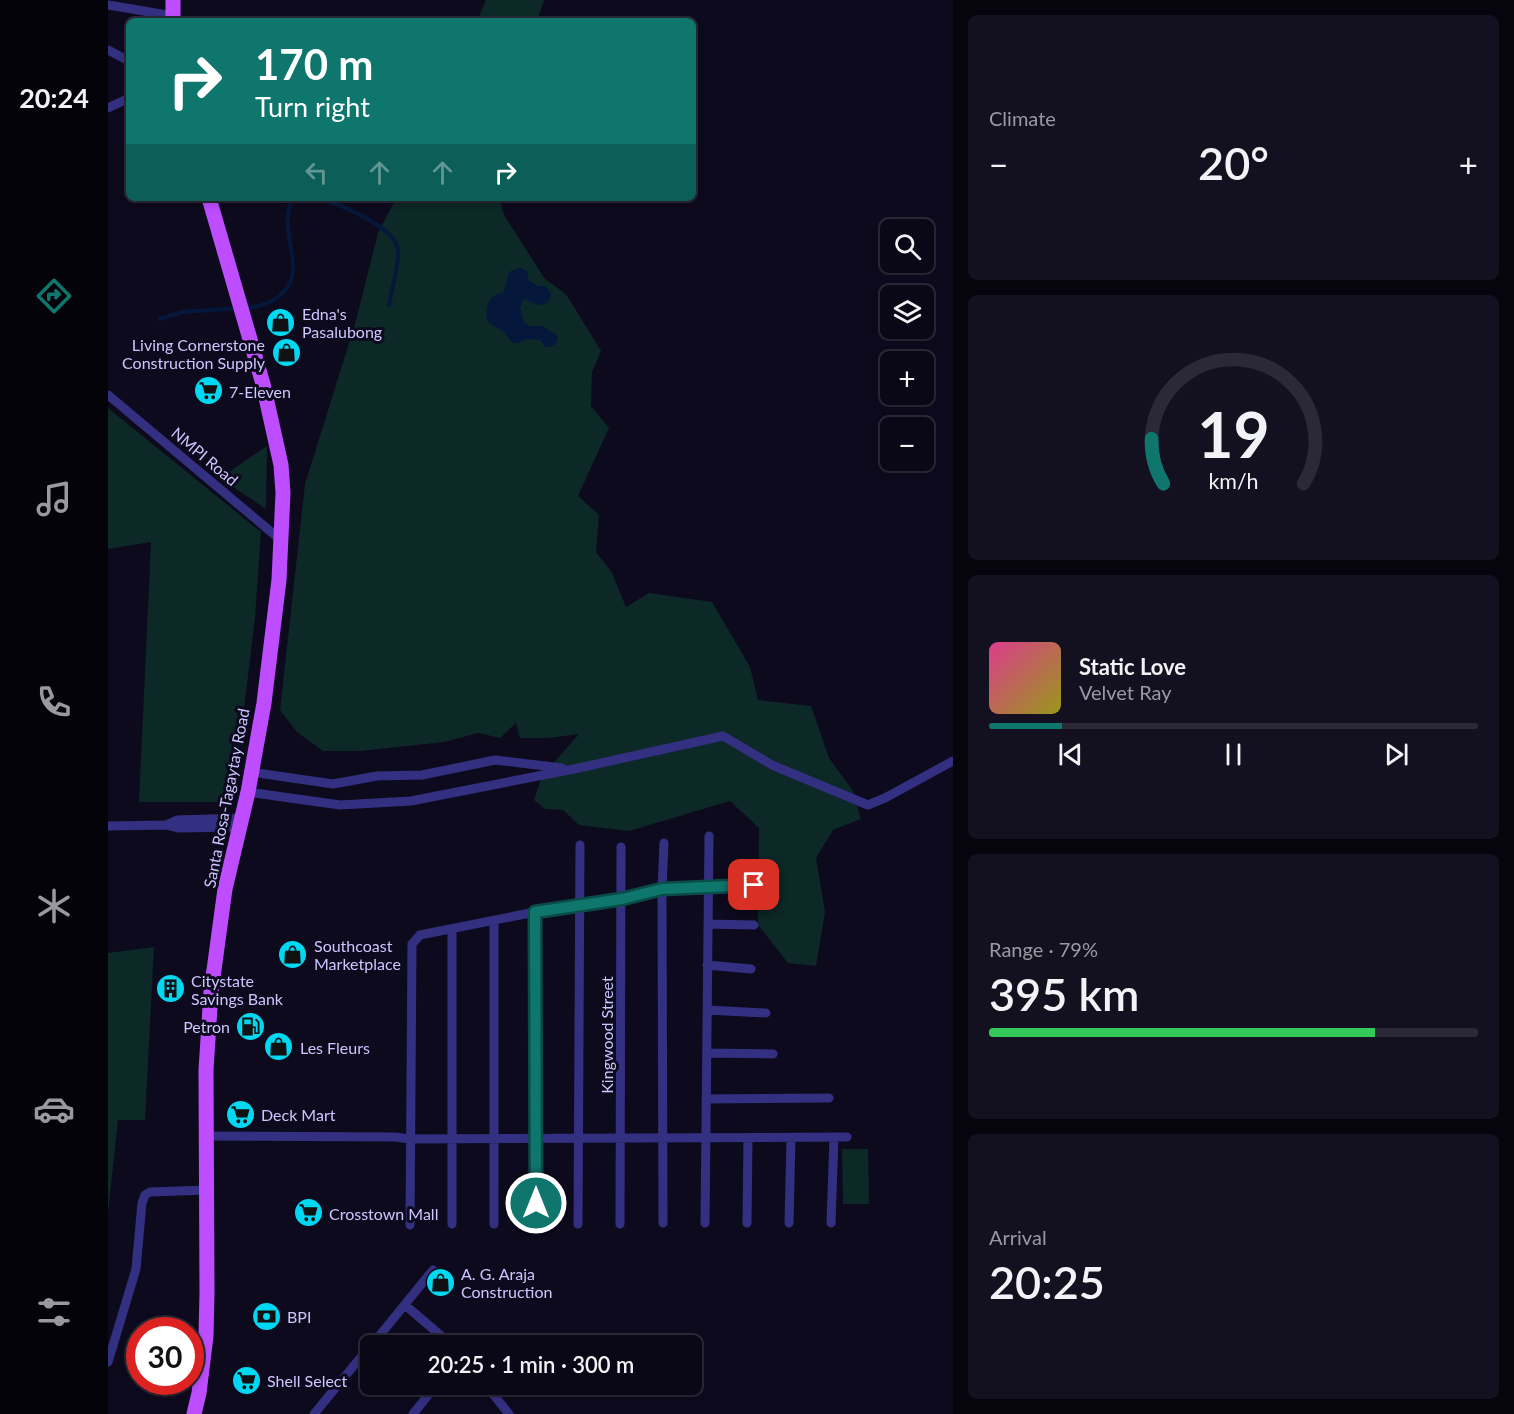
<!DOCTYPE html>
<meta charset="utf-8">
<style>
body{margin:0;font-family:Lato,sans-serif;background:#13111f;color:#f1f3f6;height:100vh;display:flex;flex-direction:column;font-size:22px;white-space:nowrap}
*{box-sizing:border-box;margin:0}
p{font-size:20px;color:#999aa1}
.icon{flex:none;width:33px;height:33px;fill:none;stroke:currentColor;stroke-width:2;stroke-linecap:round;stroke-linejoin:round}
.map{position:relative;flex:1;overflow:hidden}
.details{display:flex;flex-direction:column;gap:15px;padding:15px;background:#06040c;width:561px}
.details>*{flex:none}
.top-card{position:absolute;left:18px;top:18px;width:570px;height:183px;border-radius:9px;box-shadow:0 3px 9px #0003,0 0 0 2px #2a2935;background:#0f766e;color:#fff;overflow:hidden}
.fabs{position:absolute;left:772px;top:219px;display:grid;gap:12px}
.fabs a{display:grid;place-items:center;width:54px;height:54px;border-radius:9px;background:#0a0816;box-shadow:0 3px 9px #0003,0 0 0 2px #2a2935;font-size:30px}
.speed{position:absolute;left:18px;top:1317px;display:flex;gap:12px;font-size:30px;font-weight:700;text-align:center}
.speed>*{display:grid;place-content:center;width:78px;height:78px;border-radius:50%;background:#0a0816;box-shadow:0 3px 9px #0003,0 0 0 2px #2a2935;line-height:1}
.speed .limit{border:9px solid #d22;background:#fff;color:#111}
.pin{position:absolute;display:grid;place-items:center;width:51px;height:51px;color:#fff;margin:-26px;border-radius:12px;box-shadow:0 3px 9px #0006}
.me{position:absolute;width:66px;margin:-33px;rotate:0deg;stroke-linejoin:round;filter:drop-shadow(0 0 4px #0008)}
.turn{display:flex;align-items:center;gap:21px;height:126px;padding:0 30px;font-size:27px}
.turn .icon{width:78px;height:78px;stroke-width:2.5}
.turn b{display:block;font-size:42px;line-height:51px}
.lanes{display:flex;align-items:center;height:57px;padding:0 30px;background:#0003;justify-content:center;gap:30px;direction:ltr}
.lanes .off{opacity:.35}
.big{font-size:45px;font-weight:600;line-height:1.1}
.details .card{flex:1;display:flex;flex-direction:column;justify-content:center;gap:9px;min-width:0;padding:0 21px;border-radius:9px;background:#13111f}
.details .dial{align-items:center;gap:0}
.dial svg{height:156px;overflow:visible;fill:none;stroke:#2a2935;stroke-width:7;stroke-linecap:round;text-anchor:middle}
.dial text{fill:#f1f3f6;stroke:none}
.song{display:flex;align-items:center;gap:18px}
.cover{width:72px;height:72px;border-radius:9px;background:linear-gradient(135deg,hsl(330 70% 55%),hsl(60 70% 35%))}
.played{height:6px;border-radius:3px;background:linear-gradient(90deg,#0f766e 15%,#2a2935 15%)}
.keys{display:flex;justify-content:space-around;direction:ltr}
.heat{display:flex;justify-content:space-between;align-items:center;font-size:33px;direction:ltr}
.charge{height:9px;border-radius:4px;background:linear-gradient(90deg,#34c759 79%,#2a2935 0)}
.trip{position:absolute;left:252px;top:1335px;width:342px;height:60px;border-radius:9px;background:#0a0816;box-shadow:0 3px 9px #0003,0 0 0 2px #2a2935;font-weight:600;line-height:60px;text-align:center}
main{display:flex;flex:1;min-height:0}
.tabs{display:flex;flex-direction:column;width:108px;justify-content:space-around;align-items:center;background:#040309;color:#999aa1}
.tabs .icon{width:42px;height:42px}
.tabs .on{color:#0f766e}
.tabs b{font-size:27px;color:#f1f3f6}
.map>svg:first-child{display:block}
.green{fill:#0c2827}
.water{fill:#05183c}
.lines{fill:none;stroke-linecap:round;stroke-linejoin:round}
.stream{stroke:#05183c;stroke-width:4}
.minor{stroke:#343081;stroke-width:9}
.primary{stroke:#be4dff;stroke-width:15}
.route-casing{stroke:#0a4d48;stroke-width:15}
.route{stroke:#0f766e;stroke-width:10}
.labels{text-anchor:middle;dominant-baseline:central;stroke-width:6;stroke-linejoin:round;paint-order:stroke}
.poi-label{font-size:16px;fill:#cdc6ff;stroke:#0d0a1e;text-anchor:start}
.street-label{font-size:16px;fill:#cdc6ff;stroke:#0d0a1e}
</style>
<main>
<nav class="tabs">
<b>20:24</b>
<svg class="icon on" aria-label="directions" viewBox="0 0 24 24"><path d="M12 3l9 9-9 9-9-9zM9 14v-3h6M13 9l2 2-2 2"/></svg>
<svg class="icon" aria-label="music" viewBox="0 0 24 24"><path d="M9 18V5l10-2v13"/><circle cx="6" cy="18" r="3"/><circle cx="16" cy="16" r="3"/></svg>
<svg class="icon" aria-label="phone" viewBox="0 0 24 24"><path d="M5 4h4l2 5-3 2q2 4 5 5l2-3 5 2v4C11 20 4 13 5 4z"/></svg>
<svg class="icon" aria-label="climate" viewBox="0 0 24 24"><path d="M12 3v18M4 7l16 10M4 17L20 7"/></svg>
<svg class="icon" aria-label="car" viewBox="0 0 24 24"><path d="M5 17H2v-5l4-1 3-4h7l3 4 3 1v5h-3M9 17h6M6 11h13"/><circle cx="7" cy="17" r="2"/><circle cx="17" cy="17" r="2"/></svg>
<svg class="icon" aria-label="filters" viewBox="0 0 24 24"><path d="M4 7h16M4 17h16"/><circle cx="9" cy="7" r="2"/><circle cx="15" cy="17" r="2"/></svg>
</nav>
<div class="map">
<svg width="845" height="1414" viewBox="0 0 845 1414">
<rect width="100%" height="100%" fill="#0d0a1e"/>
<path class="green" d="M 378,0 L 436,0 L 429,21 L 369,21 Z
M 288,198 L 391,198 L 396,215 L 437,279 L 458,294 L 493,351 L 484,372 L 483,406 L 501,428 L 470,496 L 491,515 L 488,552 L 503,571 L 518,607 L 541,593 L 604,602 L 642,667 L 650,700 L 703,706 L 721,758 L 745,791 L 753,819 L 725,830 L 708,858 L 717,912 L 708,966 L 680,963 L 650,925 L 651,828 L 622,801 L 521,831 L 471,825 L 455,810 L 437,809 L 426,800 L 434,776 L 471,734 L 441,738 L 412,738 L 408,723 L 392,738 L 370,733 L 336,742 L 252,751 L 215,751 L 189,732 L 172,710 L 197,484 L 247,324 L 270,233 Z
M 0,408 L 153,532 L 147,617 L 125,802 L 31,802 L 43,542 L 0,549 Z
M 159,446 L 158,509 L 112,478 Z
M 46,947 L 37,1120 L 10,1120 L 0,1213 L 0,953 Z
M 734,1149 L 760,1149 L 761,1204 L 735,1204 Z"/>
<path class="water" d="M 413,268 L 419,272 L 421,281 L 430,286 L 437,286 L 443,293 L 442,299 L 437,304 L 430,305 L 416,299 L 412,308 L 416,322 L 422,326 L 435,326 L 450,336 L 449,342 L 443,347 L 437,347 L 432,340 L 419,339 L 410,343 L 406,343 C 400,340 400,336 396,332 C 384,323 376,326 379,308 C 380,304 381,300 386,296 C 391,293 395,294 397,288 C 402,276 395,271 413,268 Z"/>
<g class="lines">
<path class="stream" d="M 211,198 C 232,205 287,226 290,250 C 292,259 283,294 281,305
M 138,308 C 161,306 186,293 185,267 C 184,242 174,222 184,198
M 51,319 L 75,312 L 131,308"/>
<path class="minor" d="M 0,5 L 65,16
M 0,50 L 21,61
M 0,108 L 21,98
M 0,395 L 174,541
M 143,772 L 225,784 L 269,776 L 314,775 L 387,760 L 454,768
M 140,792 L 232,805 L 303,801 L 466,769 L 615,736 L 664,765 L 760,805 L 777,798 L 845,761
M 58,825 L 70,828 L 132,827
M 0,826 L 58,825 L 69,820 L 134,818
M 427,912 L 428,1224
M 600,924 L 646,925
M 599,965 L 643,969
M 599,1010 L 658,1013
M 599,1053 L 665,1054
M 598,1099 L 721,1098
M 98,1136 L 287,1137 L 302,1139 L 739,1137
M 555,1223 L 554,889 L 556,843
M 597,1223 L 601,836
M 639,1223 L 640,1138
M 681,1223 L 683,1138
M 723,1223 L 726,1137
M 344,1224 L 344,930
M 386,1224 L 386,921
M 470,1224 L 472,845
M 512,1224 L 513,847
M 302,1225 L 304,944 L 312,935 L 427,912 L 514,899 L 554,889 L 646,885
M 297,1305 L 345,1346
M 263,1346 L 325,1270
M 0,1362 L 28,1269 L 34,1203 L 37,1195 L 42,1192 L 99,1190
M 377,1384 L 401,1414
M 206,1414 L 262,1346
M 305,1414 L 329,1384"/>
<path class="primary" d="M 65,21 L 65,0
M 86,1414 L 91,1393 L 98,1336 L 99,1293 L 98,1070 L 103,992 L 117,889 L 140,792 L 156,703 L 171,580 L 175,493 L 173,465 L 155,384 L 101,198"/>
</g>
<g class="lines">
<defs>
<path id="route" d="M 428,1203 L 427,912 L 514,899 L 554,889 L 646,885"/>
</defs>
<use href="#route" class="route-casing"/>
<use href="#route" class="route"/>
</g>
<defs>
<symbol id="shop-disc" viewBox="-11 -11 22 22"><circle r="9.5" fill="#00d7f1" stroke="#0d0a1e"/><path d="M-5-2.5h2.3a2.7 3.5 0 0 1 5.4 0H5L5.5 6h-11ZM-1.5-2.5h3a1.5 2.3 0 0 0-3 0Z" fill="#111"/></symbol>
<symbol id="supermarket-disc" viewBox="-11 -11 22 22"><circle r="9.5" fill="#00d7f1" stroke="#0d0a1e"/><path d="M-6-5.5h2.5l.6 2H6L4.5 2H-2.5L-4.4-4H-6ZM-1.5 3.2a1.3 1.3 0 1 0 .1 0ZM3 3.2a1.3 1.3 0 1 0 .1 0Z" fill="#111"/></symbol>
<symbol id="building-disc" viewBox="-11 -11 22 22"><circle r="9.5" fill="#00d7f1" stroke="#0d0a1e"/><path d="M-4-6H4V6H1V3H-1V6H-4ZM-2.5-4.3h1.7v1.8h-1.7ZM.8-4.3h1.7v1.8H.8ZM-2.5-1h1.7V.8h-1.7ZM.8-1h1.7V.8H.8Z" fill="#111"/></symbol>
<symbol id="fuel-disc" viewBox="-11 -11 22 22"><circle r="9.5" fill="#00d7f1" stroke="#0d0a1e"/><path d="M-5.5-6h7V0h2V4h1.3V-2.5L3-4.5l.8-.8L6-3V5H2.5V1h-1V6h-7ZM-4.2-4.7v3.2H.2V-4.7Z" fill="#111"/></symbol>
<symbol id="bank-disc" viewBox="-11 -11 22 22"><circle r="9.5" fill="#00d7f1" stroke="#0d0a1e"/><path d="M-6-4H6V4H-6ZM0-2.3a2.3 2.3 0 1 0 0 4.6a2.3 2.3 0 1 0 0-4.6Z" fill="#111"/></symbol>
</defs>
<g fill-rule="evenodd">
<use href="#shop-disc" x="156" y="306" width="33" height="33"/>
<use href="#shop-disc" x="162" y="336" width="33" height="33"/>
<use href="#supermarket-disc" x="84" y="374" width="33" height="33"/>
<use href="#shop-disc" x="168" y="938" width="33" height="33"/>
<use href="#building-disc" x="46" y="972" width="33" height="33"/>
<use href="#fuel-disc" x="126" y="1010" width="33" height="33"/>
<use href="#shop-disc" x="154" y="1030" width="33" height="33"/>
<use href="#supermarket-disc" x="116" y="1098" width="33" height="33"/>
<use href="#supermarket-disc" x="184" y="1196" width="33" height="33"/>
<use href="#shop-disc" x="316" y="1266" width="33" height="33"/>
<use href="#bank-disc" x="142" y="1300" width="33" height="33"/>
<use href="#supermarket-disc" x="122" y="1364" width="33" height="33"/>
</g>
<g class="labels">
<g class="poi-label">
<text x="194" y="313">Edna's<tspan x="194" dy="18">Pasalubong</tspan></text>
<text x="157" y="344" text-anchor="end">Living Cornerstone<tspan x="157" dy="18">Construction Supply</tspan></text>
<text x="121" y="391">7-Eleven</text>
<text x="206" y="945">Southcoast<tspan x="206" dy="18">Marketplace</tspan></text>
<text x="83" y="980">Citystate<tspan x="83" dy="18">Savings Bank</tspan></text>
<text x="122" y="1026" text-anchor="end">Petron</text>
<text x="192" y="1047">Les Fleurs</text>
<text x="153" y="1114">Deck Mart</text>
<text x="221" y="1213">Crosstown Mall</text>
<text x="353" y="1273">A. G. Araja<tspan x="353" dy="18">Construction</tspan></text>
<text x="179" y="1316">BPI</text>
<text x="159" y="1380">Shell Select</text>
</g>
<g class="street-label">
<text transform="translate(97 456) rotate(40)">NMPI Road</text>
<text transform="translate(118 798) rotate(-79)">Santa Rosa-Tagaytay Road</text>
<text transform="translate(498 1035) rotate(-90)">Kingwood Street</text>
</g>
</g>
</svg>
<div class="fabs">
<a><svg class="icon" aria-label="search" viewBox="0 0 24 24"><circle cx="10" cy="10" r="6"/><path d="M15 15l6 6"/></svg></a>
<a><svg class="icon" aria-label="layers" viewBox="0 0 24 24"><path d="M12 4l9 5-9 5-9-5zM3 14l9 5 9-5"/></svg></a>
<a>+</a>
<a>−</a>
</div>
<div class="speed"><div class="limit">30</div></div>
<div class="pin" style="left:646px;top:885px;background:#d93025"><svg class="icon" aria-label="arrive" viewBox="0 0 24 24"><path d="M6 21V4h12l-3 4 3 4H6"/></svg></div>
<svg class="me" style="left:428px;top:1203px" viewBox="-20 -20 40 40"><circle r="17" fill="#0f766e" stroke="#fff" stroke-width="3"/><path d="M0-11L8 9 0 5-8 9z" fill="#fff"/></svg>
<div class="trip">20:25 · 1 min · 300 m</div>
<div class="top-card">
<div class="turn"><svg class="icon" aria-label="right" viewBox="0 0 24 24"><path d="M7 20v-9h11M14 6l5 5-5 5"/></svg><div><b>170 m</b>Turn right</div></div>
<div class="lanes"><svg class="icon off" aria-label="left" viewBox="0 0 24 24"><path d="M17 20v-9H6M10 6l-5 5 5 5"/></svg><svg class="icon off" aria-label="ahead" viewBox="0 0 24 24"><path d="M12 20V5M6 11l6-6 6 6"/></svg><svg class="icon off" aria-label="ahead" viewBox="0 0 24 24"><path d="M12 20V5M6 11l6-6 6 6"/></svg><svg class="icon" aria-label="right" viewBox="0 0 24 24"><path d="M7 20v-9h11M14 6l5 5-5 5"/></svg></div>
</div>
</div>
<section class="details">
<div class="card"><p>Climate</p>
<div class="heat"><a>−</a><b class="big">20°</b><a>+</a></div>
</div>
<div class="card dial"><svg viewBox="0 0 100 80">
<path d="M14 69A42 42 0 1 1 86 69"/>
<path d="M14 69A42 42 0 0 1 8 46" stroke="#0f766e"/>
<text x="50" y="56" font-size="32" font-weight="700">19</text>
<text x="50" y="72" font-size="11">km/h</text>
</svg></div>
<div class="card">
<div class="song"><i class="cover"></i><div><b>Static Love</b><p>Velvet Ray</p></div></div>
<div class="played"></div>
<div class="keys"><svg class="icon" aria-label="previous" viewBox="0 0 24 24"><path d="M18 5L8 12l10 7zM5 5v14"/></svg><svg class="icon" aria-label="pause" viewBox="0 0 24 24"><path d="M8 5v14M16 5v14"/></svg><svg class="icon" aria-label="next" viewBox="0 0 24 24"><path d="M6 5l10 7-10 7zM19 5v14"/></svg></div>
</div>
<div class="card"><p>Range · 79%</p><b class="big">395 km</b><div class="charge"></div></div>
<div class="card"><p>Arrival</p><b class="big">20:25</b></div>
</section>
</main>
